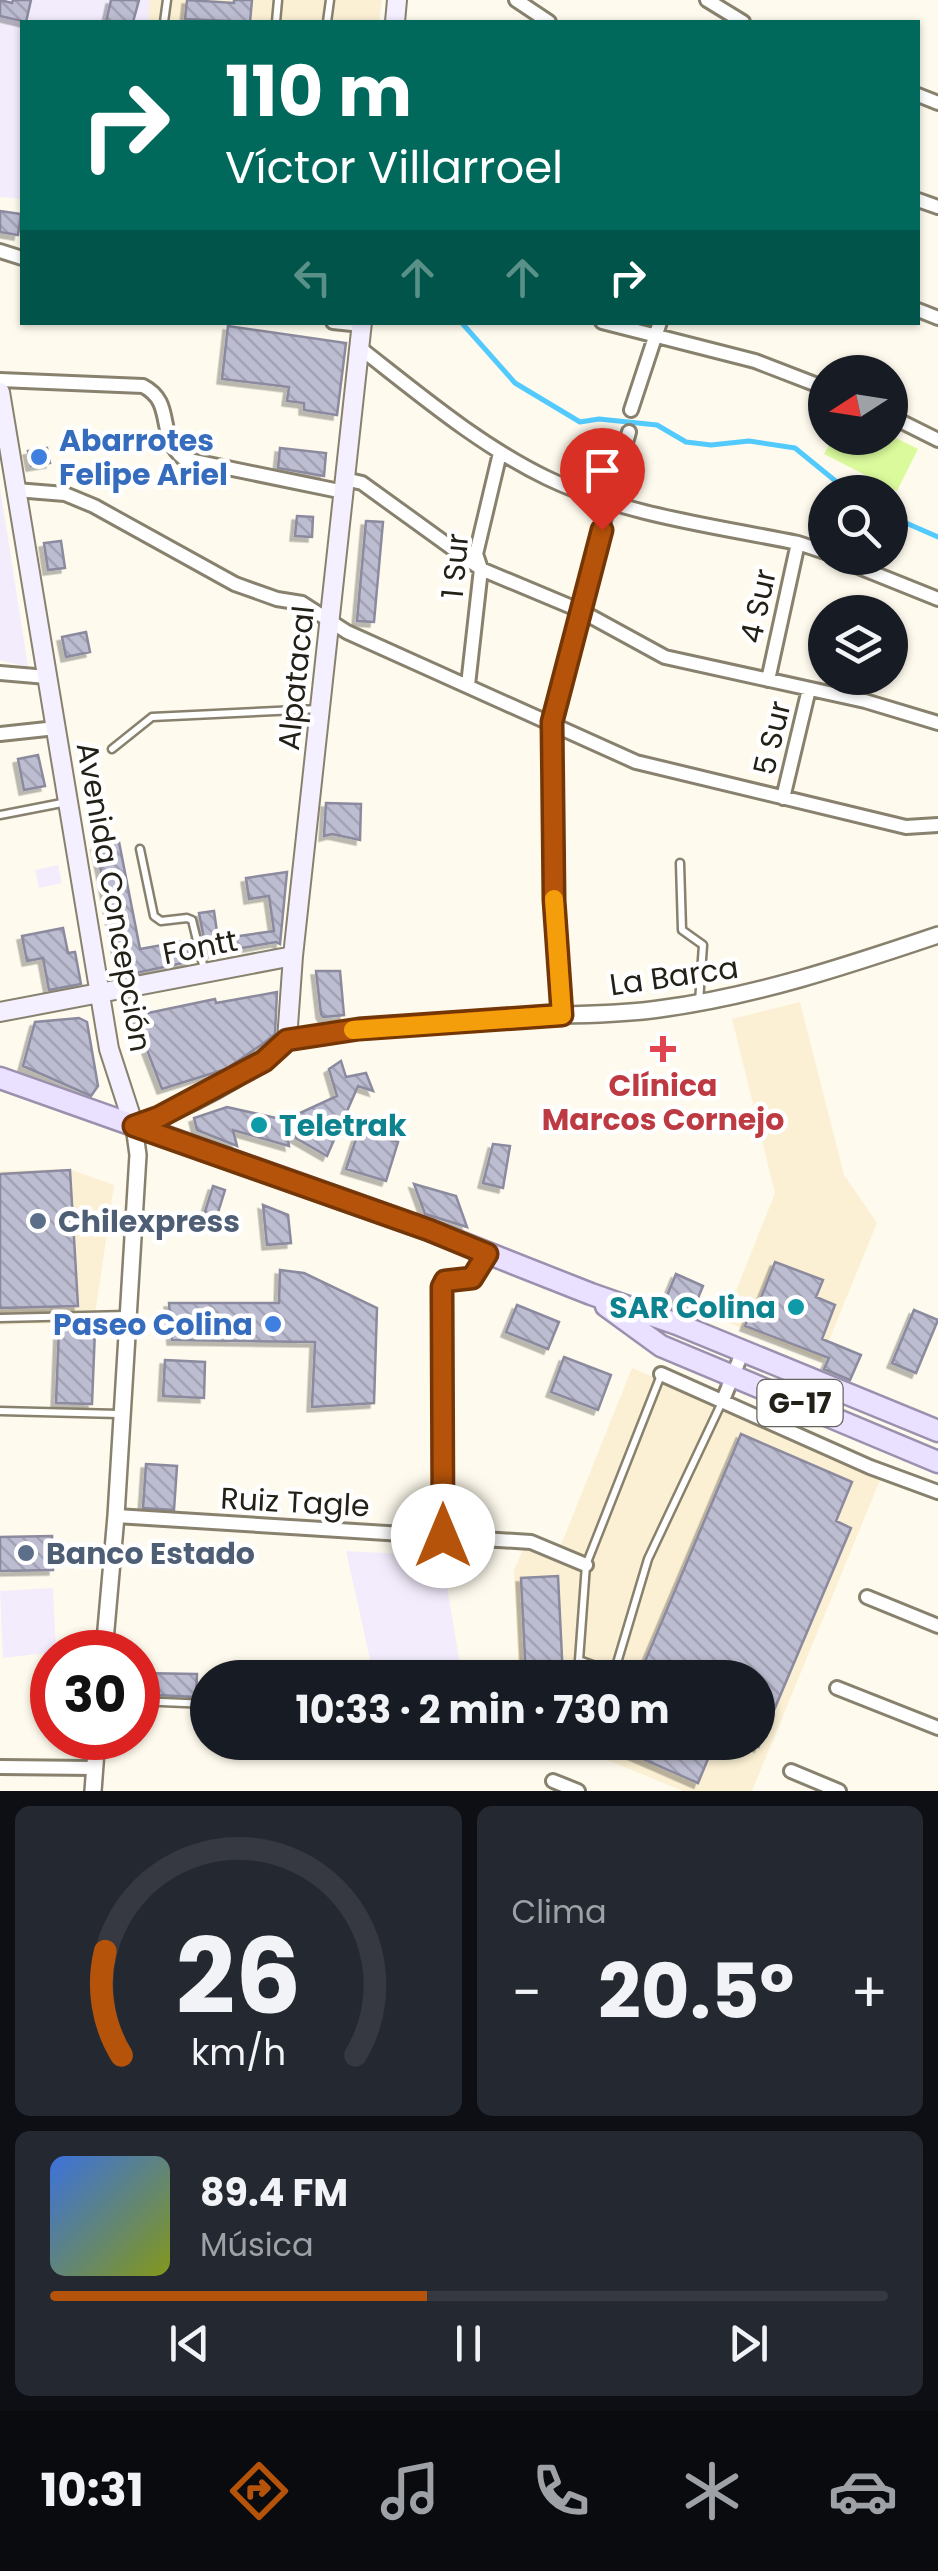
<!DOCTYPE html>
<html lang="es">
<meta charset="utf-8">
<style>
body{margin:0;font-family:Poppins,sans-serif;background:#242831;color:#f1f3f6;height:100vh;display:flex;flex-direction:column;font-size:38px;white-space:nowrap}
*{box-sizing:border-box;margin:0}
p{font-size:32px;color:#9ea1a6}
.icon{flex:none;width:55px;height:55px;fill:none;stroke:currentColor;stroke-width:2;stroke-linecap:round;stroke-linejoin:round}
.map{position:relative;height:1791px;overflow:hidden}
.panel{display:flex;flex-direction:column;gap:15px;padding:15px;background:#0d0f14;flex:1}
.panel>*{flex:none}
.banner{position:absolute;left:20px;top:20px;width:900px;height:305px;border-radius:0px;box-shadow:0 2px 8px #0004;background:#00695c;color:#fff;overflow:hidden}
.needle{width:65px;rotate:258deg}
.tools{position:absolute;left:808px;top:355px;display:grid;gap:20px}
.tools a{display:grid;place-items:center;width:100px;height:100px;border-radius:50%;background:#171b24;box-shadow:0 2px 8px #0004;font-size:50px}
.speed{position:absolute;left:30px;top:1630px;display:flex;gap:20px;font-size:50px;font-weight:700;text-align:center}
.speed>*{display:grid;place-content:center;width:130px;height:130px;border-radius:50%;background:#171b24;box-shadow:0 2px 8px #0004;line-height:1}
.speed .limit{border:15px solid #d22;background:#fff;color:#111}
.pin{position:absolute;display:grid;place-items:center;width:85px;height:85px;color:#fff;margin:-102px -42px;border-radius:50% 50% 50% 0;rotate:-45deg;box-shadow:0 0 10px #0007}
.pin .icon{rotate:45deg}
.me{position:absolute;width:110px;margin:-55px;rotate:0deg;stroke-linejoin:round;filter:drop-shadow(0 0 8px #0008)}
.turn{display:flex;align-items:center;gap:35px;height:210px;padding:0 40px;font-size:45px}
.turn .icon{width:130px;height:130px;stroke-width:2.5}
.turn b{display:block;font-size:70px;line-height:85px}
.lanes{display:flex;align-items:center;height:95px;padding:0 40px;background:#0003;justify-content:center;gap:50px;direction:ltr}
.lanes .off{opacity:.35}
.big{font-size:75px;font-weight:700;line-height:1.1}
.panel .tile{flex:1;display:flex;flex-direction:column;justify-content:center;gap:15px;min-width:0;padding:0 35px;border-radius:15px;background:#242831}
.panel .dial{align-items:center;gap:0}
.dial svg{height:260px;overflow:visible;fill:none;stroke:#363941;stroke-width:7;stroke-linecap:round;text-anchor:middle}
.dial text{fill:#f1f3f6;stroke:none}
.song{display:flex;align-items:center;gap:30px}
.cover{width:120px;height:120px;border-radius:15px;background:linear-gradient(135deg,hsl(220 70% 55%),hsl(70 70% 35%))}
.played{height:10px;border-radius:5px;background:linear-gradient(90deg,#b45309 45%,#363941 45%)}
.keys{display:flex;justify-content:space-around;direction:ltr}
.heat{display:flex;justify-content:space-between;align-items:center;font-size:55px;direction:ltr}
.panel .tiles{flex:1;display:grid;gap:15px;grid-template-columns:1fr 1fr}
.tile:last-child{grid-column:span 2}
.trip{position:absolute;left:190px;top:1660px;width:585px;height:100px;border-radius:50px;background:#171b24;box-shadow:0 2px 8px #0004;font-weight:700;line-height:100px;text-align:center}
.tabs{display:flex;height:160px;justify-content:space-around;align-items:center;background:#090b0e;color:#9ea1a6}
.tabs .icon{width:70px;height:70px}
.tabs .current{color:#b45309}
.tabs b{font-size:45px;color:#f1f3f6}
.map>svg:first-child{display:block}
.built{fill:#fbf0d3}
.education{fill:#f3ecfd}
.garden{fill:#dafa9c}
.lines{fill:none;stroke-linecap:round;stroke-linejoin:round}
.stream{stroke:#52cafd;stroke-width:5}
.building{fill:url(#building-back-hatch);stroke:#8b8a9e;stroke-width:2.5;filter:url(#shadow)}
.service-casing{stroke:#88816e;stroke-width:11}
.minor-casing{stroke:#88816e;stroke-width:18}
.tertiary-casing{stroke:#88816e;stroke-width:20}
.secondary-casing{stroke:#88816e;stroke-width:22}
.primary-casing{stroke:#9b90ae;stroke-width:25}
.service{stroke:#fff;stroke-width:6}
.minor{stroke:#fff;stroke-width:12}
.tertiary{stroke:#fff;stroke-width:15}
.secondary{stroke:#f4f0ff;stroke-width:18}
.primary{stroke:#e9e1ff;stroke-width:20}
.route-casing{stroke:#753606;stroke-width:25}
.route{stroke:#b45309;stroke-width:18}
.slow{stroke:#f59e0b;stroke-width:18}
.shop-dot{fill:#3f7fe0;stroke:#fff;stroke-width:4}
.health-dot{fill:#e0444e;stroke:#fff;stroke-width:4}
.culture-dot{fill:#0f9aa8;stroke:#fff;stroke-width:4}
.service-dot{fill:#5c6f8a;stroke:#fff;stroke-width:4}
.labels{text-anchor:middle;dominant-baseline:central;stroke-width:9;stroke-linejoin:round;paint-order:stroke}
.shield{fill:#fff;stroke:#65635d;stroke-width:2.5}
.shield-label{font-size:28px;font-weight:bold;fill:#232018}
.shop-label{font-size:30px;font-weight:bold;fill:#366cbe;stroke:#fff;text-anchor:start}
.street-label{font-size:30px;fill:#232018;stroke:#fff}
.health-label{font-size:30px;font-weight:bold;fill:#be3a42;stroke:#fff}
.culture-label{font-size:30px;font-weight:bold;fill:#0d838f;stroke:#fff;text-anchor:start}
.service-label{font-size:30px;font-weight:bold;fill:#4e5e75;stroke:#fff;text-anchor:start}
</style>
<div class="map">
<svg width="938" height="1791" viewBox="0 0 938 1791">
<defs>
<pattern id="building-back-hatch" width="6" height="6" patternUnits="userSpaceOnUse" patternTransform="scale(2.5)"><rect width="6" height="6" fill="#bdbdd2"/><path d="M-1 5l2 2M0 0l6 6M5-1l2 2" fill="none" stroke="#a2a2b4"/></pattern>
<filter id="shadow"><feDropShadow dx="-4.5" dy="4.5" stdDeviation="0" flood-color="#0004"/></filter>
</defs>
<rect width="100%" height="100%" fill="#fefaed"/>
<path class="built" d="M 150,0 L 382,0 L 379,22 L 148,22 Z
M 800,1002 L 844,1175 L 877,1223 L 821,1360 L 724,1321 L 775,1193 L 732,1019 Z
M 69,1169 L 114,1185 L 94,1322 L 0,1325 L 0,1171 Z
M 632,1368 L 883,1473 L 752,1791 L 683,1791 L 566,1743 L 758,1742 L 758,1678 L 519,1677 L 514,1570 L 530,1534 L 559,1550 Z"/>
<path class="education" d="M 0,0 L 150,0 L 148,22 L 22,22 L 22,199 L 0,197 Z
M 0,487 L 1,494 L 28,667 L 0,660 Z
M 58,865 L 62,883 L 39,888 L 35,870 Z
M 346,1551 L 442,1556 L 460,1665 L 426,1677 L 374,1677 Z
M 53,1588 L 56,1652 L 3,1658 L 0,1591 Z"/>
<path class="garden" d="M 890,435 L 918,449 L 897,491 L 824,454 L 833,438 Z"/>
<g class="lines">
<path class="stream" d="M 461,322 L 515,383 L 580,422 L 599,419 L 657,425 L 686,442 L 711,445 L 749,441 L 795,448 L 849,492
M 890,516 L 938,537"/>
</g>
<path class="building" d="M 0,0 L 12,3 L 13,0 L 31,0 L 26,22 L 0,16 Z
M 111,0 L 139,0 L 133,22 L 106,22 Z
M 187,0 L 234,3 L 234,0 L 252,0 L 250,22 L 185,19 Z
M 0,211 L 21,214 L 18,235 L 0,232 Z
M 228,326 L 346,343 L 337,415 L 304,410 L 304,403 L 287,401 L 289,387 L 222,379 Z
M 47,448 L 50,463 L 31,466 L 28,451 Z
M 280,448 L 326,453 L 324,476 L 278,468 Z
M 297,516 L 313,517 L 312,537 L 295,536 Z
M 366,521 L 383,522 L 374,622 L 357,621 Z
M 61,541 L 65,568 L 48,570 L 44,543 Z
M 86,632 L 90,652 L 66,657 L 62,637 Z
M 38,755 L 45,786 L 24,790 L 18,759 Z
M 326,803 L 361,804 L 360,840 L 332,834 L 324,836 Z
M 119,842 L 140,949 L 190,940 L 192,961 L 131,974 L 129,959 L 119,961 L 96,846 Z
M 287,872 L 280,944 L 276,942 L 207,954 L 199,913 L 214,911 L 218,939 L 274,931 L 269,896 L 249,899 L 246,878 Z
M 63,928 L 68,953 L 75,952 L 81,984 L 49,990 L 43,958 L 27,961 L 22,936 Z
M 316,971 L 340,971 L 344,1015 L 323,1017 L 321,1014 Z
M 277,992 L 275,1034 L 264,1043 L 226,1069 L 162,1089 L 134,1016 L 215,999 L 216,1003 Z
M 79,1018 L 87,1022 L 98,1086 L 91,1096 L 23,1066 L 35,1022 Z
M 341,1061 L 346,1077 L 366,1073 L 373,1091 L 358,1086 L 344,1118 L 334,1122 L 341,1124 L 327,1156 L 287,1133 L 289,1146 L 233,1130 L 237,1146 L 197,1130 L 194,1118 L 227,1107 L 285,1120 L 337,1096 L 329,1069 Z
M 359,1130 L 398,1142 L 386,1181 L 346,1169 Z
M 493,1144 L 510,1146 L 503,1188 L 483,1183 Z
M 70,1170 L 78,1306 L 0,1308 L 0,1174 Z
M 414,1184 L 456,1196 L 467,1227 L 425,1214 Z
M 213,1186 L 225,1190 L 216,1219 L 204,1215 Z
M 263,1205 L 288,1215 L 291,1243 L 267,1245 Z
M 775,1262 L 823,1280 L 816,1297 L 835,1305 L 822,1339 L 861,1355 L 850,1380 L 824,1369 L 829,1358 L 745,1326 L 753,1306 L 757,1308 Z
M 280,1270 L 304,1273 L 377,1308 L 374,1403 L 312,1407 L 315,1342 L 172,1340 L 169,1303 L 279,1303 Z
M 676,1274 L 703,1286 L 691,1315 L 663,1305 Z
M 517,1305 L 559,1322 L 548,1349 L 506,1332 Z
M 914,1310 L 938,1320 L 916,1373 L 892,1363 Z
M 59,1329 L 95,1330 L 92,1404 L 56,1403 Z
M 564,1357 L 611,1375 L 598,1410 L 551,1392 Z
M 165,1360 L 205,1362 L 204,1398 L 163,1396 Z
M 741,1434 L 852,1482 L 836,1521 L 851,1528 L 758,1748 L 758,1678 L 638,1678 Z
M 146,1464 L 177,1466 L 174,1510 L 143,1508 Z
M 52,1536 L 53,1570 L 0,1571 L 0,1537 Z
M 558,1576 L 563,1678 L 526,1678 L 521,1578 Z
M 138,1673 L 197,1674 L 196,1697 L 138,1694 Z
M 604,1742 L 715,1742 L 698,1783 Z"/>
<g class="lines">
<defs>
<path id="service" d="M 164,22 L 167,0
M 276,22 L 278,0
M 327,22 L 330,0
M 112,749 L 152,717 L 319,709
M 0,815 L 67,802
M 140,849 L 154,916 L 161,921 L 187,918 L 192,920 L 204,969
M 680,863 L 682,930 L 703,945 L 699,1002
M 0,1318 L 127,1315
M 661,1375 L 586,1565 L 579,1660 L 614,1673 L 648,1559 L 723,1400
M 0,1411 L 119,1414
M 138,1701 L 208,1704"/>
<path id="minor" d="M 516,0 L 549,22
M 707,0 L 743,22
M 918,95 L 938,103
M 918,200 L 938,207
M 0,251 L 22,258
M 918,310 L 938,318
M 333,322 L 362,325
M 602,322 L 755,361 L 825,388
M 360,348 C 419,394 479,445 547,478 C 624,515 715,526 798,543 L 825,552
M 0,380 L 143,386 C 176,403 155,435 184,459 L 344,492
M 631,410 L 660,322
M 890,416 L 938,440
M 345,479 L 362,483 L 481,569 L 579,610 L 665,657 L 865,701 L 938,723
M 16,490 L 65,494 L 94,506 L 235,584 L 277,599 L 302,603 L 347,632 L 636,762 L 906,827 L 938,825
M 836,558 L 938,599
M 0,673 L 47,677
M 768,680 L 798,543
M 468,685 L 481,569 L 476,554 L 500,453
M 0,734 L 56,728
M 783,798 L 809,689
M 562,1015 L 554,901 L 552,722 L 579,610 L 629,432
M 661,1374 L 870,1467 L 938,1492
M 723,1400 L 742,1353
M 116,1516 L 531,1542 L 586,1565
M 443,1536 L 442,1287 L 445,1281 L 472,1278 L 487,1254
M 867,1597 L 938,1626
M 837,1688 L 938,1728
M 0,1767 L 94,1768
M 791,1771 L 839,1791
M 553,1781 L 578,1791"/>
<path id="tertiary" d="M 287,1040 C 370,1025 454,1021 537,1016 C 578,1014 618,1015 659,1009 C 756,996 846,966 938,935
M 104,1652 L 116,1516 L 138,1155 L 134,1126
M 93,1791 L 97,1738"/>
<path id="secondary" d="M 395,22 L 397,0
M 0,392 L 109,1049 L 134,1126 C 185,1108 248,1076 287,1040 L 293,956 L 362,322
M 0,1012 L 293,956"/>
<path id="primary" d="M 0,1078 L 429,1230 L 591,1294 L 677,1324 L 938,1431
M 606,1306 L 661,1346 L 938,1462"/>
</defs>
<use href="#service" class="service-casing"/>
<use href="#minor" class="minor-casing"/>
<use href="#tertiary" class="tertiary-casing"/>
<use href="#secondary" class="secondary-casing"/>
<use href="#primary" class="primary-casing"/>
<use href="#service" class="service"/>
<use href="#minor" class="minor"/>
<use href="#tertiary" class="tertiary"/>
<use href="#secondary" class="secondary"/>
<use href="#primary" class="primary"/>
</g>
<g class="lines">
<defs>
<path id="route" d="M 443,1536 L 442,1287 L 445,1281 L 472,1278 L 487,1254 L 429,1230 L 134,1126 L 159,1117 L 264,1061 L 287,1040 L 359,1029 L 562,1015 L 554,900 L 552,722 L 602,530"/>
</defs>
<use href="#route" class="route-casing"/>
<use href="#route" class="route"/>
<path class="slow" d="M 353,1030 L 562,1015 L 554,899"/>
</g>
<g class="shop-dot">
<circle cx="39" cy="457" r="10"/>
<circle cx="273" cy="1324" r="10"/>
</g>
<path class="health-dot" d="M658 1034h10v10h10v10h-10v10h-10v-10h-10v-10h10z"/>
<g class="culture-dot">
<circle cx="259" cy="1125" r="10"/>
<circle cx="796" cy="1307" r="10"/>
</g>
<g class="service-dot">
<circle cx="38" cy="1221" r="10"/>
<circle cx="26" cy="1553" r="10"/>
</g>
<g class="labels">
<rect class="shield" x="757.5" y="1380" width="85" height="46" rx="8"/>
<g class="shield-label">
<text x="800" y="1403">G-17</text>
</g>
<g class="shop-label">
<text x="59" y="440">Abarrotes<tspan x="59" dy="34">Felipe Ariel</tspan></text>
<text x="253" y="1324" text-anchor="end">Paseo Colina</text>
</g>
<g class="street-label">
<text transform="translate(455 566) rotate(-85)">1 Sur</text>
<text transform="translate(758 606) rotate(-78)">4 Sur</text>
<text transform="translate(296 678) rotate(-84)">Alpatacal</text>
<text transform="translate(772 738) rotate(-77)">5 Sur</text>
<text transform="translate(114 897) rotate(80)">Avenida Concepción</text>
<text transform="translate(200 947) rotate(-11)">Fontt</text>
<text transform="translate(674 976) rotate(-8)">La Barca</text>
<text transform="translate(295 1502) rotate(3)">Ruiz Tagle</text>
</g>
<g class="health-label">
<text x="663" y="1085">Clínica<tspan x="663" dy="34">Marcos Cornejo</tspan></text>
</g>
<g class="culture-label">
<text x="279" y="1125">Teletrak</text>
<text x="776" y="1307" text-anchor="end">SAR Colina</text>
</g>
<g class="service-label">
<text x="58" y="1221">Chilexpress</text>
<text x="46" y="1553">Banco Estado</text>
</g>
</g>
</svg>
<div class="tools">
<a><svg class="needle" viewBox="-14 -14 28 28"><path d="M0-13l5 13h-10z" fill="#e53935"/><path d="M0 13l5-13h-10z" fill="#9ea1a6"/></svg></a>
<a><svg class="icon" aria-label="search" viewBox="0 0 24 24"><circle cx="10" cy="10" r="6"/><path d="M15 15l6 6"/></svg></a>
<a><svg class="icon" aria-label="layers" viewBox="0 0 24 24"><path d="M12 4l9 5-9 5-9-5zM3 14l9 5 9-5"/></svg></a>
</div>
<div class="speed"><div class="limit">30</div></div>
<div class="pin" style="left:602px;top:530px;background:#d93025"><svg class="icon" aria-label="arrive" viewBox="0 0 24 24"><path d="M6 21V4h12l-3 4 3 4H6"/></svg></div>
<svg class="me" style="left:443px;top:1536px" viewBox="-20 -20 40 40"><circle r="19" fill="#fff"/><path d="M0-13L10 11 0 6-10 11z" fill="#b45309"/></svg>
<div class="trip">10:33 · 2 min · 730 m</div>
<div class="banner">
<div class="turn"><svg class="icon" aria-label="right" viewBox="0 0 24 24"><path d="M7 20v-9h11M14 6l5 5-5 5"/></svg><div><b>110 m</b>Víctor Villarroel</div></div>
<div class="lanes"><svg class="icon off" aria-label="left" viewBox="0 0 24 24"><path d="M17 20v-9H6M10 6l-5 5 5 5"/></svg><svg class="icon off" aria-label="ahead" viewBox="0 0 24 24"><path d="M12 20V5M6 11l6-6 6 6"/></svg><svg class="icon off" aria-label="ahead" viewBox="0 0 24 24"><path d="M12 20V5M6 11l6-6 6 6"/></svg><svg class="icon" aria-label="right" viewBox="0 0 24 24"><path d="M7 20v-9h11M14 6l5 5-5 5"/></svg></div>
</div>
</div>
<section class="panel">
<div class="tiles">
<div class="tile dial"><svg viewBox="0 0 100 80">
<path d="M14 69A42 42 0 1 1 86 69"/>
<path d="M14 69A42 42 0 0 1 9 37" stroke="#b45309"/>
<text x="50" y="56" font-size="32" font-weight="700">26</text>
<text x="50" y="72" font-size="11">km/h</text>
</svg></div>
<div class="tile"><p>Clima</p>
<div class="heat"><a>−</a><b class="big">20.5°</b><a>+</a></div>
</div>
<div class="tile">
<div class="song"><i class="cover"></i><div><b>89.4 FM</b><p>Música</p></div></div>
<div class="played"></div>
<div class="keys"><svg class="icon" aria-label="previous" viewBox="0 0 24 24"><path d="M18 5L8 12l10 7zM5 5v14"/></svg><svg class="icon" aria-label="pause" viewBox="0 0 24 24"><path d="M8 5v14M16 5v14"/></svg><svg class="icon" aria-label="next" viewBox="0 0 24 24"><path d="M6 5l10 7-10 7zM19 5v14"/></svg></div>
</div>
</div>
</section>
<nav class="tabs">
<b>10:31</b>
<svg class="icon current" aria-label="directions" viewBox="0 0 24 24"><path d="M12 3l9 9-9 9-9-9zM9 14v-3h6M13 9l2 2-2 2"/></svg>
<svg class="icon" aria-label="music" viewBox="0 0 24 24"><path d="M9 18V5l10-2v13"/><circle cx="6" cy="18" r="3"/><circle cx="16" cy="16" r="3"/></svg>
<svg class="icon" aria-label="phone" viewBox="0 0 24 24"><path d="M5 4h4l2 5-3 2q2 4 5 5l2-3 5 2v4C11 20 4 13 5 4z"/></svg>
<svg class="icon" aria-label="climate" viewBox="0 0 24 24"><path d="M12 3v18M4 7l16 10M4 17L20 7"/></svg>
<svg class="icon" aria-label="car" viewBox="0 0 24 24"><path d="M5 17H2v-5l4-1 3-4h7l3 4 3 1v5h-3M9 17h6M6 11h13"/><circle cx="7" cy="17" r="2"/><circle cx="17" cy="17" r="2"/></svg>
</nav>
